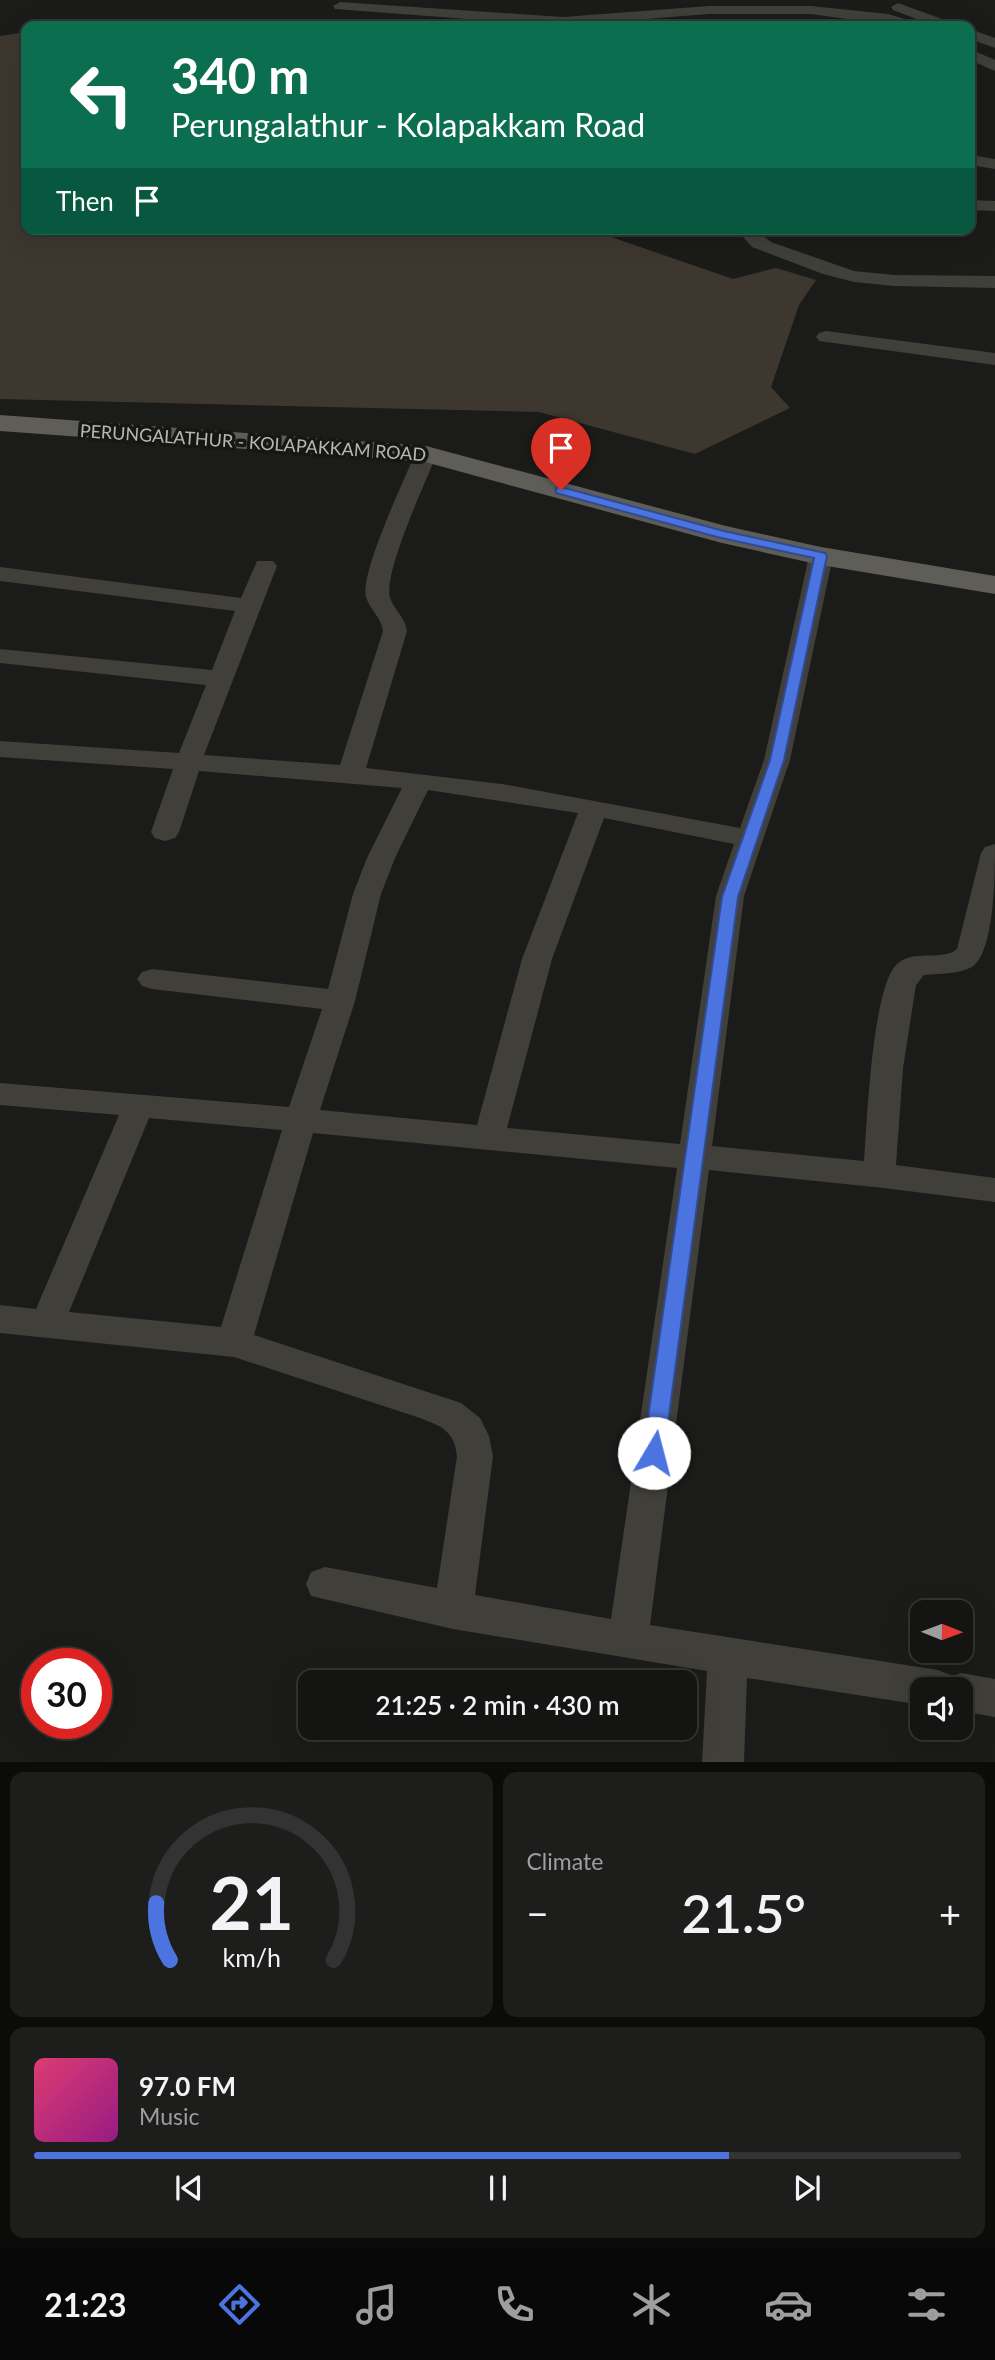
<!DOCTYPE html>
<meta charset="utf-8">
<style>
body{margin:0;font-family:Lato,sans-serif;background:#1d1d1c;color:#f1f3f6;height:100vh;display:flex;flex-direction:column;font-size:26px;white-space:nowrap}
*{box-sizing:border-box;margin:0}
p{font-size:23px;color:#9d9ea0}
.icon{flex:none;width:38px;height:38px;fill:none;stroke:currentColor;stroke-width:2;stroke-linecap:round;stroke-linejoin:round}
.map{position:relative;height:1762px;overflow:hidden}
.details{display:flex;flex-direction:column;gap:10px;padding:10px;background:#0b0b0a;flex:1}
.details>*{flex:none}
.top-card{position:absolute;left:21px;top:21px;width:954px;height:214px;border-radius:14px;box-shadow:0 7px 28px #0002,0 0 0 2px #333;background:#0b6e4f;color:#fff;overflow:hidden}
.needle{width:46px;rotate:91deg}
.controls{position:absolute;left:910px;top:1600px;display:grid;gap:14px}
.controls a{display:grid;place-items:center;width:63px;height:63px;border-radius:14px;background:#141413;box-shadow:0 7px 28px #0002,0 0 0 2px #333;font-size:35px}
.speed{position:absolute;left:21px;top:1648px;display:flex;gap:14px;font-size:35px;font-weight:700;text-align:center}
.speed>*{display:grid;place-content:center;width:91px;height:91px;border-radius:50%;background:#141413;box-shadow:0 7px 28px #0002,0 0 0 2px #333;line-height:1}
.speed .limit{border:10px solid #d22;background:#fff;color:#111}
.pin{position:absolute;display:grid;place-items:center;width:60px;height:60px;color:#fff;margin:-72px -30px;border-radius:50% 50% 50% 0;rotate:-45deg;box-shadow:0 0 7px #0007}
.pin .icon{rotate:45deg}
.me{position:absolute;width:77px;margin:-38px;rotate:8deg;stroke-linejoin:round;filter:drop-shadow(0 0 5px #0008)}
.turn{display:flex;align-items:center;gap:24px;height:147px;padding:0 35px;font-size:32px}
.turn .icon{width:91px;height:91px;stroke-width:2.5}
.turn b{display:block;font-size:49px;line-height:60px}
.then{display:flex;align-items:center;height:66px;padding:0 35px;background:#0003;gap:14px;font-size:26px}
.big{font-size:52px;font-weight:600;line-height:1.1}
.details .tile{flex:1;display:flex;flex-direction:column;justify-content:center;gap:10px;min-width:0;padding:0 24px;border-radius:14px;background:#1d1d1c}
.details .dial{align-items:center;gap:0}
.dial svg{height:182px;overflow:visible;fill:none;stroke:#333;stroke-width:7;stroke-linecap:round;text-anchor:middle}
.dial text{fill:#f1f3f6;stroke:none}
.song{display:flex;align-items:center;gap:21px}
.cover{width:84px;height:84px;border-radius:10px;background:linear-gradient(135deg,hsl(340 70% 55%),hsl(310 70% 35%))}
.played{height:7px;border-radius:4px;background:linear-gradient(90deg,#4c74e0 75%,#333 75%)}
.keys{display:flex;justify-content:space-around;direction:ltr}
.heat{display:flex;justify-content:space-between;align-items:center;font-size:38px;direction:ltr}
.details .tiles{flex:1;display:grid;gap:10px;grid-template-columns:1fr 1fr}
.tile:last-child{grid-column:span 2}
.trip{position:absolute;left:298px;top:1670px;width:399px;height:70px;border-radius:14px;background:#141413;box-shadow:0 7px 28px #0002,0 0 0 2px #333;font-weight:600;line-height:70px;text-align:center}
.tab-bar{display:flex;height:112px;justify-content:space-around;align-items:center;background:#080808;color:#9d9ea0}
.tab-bar .icon{width:49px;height:49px}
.tab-bar .active{color:#4c74e0}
.tab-bar b{font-size:32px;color:#f1f3f6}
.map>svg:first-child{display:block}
.water{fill:#3e3730}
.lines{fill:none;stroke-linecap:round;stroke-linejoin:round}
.minor{fill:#403f3a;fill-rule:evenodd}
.major{fill:#5e5d57;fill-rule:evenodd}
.route{fill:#4c74e0;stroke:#314b92;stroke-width:2}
.labels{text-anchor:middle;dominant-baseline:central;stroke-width:7;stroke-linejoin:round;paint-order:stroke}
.far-street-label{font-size:18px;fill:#b9b6ad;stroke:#161614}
</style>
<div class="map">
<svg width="995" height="1762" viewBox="0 0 995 1762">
<rect width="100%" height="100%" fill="#1b1b19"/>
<path class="water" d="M 26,32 L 26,229 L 588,229 L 733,279 L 776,268 L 816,280 L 799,305 L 771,387 L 790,408 L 695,454 L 539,412 L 0,399 L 0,36 Z"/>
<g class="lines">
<path class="minor" d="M 340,2 L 563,17 L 709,6 L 811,6 L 888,14 L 918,23 L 921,26 L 897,26 L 811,14 L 709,14 L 559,26 L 335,9 L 333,6 Z
M 898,3 L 953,23 L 956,26 L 935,26 L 893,10 L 891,7 Z
M 970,29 L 995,38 L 995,48 L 970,39 Z
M 970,49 L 995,60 L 995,71 L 970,60 Z
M 970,155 L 995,159 L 995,169 L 970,165 Z
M 970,200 L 995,201 L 995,211 L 970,210 Z
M 736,229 L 754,229 L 771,242 L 854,271 L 894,275 L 995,276 L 995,288 L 894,286 L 854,282 L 823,274 L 752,247 Z
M 826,331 L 995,353 L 995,365 L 819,341 L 816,337 L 819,333 Z
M 426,448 L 434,449 L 437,454 C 426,481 383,573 390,598 C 394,610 405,617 407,631 L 366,768 L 502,784 L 740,828 L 764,760 L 809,556 L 813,551 L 829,551 L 833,556 L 790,760 L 744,896 L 712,1146 L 864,1161 C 867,1122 872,991 896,965 C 912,948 942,962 957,949 L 981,853 L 985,847 L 995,844 C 995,873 995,952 972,967 C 957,975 940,973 924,975 L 916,985 L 903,1068 L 896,1165 L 995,1178 L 995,1202 L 884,1188 L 709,1170 L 650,1625 L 938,1670 L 953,1676 L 961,1673 L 995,1679 L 995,1717 L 961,1711 L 961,1689 L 922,1689 L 922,1705 L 747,1678 L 744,1762 L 702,1762 L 707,1671 L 453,1629 L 311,1596 L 306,1584 L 311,1572 L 325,1567 L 437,1588 L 457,1456 C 454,1430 442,1427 420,1418 L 234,1357 L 0,1333 L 0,1305 L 36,1309 L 119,1115 L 0,1105 L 0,1083 L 289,1107 L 322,1009 L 152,989 L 142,986 L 137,979 L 142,972 L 152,969 L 328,989 L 353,894 L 367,858 L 402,788 L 199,771 L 179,832 L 175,838 L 165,841 L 155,838 L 151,832 L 173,769 L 0,757 L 0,741 L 179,753 L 206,685 L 0,663 L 0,649 L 212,670 L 235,611 L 0,581 L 0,567 L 241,598 L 257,561 L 273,561 L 277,566 L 204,755 L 340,765 L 383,631 C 381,617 370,610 366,597 C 360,572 404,481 415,454 L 418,449 ZM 428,790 L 578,813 L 522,959 L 477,1125 L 320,1110 L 355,1001 L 381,894 L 395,858 ZM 604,818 L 734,844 L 716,896 L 680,1144 L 507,1128 L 552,959 ZM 149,1118 L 282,1130 L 221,1327 L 69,1312 ZM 313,1133 L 677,1168 L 611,1619 L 475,1595 L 493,1456 L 489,1436 L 480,1418 L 461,1403 L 254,1335 Z"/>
<path class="major" d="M 0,415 L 426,446 L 726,526 L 821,547 L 995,576 L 995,594 L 821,565 L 722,543 L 425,462 L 0,431 Z"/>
</g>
<path class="route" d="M 561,487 L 724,531 L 825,553 L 827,556 L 784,760 L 738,897 L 664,1453 L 661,1460 L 654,1462 L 646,1460 L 643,1453 L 722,897 L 770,760 L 814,558 L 717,537 L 556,493 L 556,488 Z"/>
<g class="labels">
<g class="far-street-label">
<text transform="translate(253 442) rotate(4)">PERUNGALATHUR - KOLAPAKKAM ROAD</text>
</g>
</g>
</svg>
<div class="controls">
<a><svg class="needle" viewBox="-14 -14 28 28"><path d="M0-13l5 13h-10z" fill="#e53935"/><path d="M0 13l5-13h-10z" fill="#9d9ea0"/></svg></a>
<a><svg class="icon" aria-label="sound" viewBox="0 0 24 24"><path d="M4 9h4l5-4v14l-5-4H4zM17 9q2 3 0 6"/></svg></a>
</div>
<div class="speed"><div class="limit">30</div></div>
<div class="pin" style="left:561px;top:490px;background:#d93025"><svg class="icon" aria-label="arrive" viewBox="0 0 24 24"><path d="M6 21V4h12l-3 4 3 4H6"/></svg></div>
<svg class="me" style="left:654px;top:1453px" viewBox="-20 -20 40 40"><circle r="19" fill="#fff"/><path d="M0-13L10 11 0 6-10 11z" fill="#4c74e0"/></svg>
<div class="trip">21:25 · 2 min · 430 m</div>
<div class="top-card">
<div class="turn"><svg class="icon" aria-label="left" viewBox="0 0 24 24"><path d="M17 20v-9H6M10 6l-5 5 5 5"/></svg><div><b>340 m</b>Perungalathur - Kolapakkam Road</div></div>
<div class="then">Then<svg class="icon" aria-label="arrive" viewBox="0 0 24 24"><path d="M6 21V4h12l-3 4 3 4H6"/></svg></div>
</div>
</div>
<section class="details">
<div class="tiles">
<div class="tile dial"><svg viewBox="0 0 100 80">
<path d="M14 69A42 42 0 1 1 86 69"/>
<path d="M14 69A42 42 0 0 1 8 44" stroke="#4c74e0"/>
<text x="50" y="56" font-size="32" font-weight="700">21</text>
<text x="50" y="72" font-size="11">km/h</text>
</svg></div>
<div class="tile"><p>Climate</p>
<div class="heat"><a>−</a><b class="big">21.5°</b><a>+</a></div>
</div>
<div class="tile">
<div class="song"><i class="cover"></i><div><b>97.0 FM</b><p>Music</p></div></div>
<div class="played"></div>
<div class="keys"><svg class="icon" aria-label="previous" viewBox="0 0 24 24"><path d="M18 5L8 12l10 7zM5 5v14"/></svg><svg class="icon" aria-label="pause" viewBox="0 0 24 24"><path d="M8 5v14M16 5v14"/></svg><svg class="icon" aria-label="next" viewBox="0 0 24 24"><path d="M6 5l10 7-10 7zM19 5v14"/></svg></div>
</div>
</div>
</section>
<nav class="tab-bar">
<b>21:23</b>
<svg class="icon active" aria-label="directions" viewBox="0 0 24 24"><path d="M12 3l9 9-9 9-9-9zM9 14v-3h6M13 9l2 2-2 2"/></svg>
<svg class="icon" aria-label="music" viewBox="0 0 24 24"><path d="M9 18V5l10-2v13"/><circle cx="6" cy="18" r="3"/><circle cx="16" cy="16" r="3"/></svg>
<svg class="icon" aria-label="phone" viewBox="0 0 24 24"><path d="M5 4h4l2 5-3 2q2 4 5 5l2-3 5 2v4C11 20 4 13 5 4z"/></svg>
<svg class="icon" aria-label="climate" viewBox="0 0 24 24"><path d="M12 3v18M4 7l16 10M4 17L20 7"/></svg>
<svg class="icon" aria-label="car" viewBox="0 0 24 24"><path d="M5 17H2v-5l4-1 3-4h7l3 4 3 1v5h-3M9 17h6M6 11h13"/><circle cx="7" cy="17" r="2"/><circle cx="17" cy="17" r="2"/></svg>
<svg class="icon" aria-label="filters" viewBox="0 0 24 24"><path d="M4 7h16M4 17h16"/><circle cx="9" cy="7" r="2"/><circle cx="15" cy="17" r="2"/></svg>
</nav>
